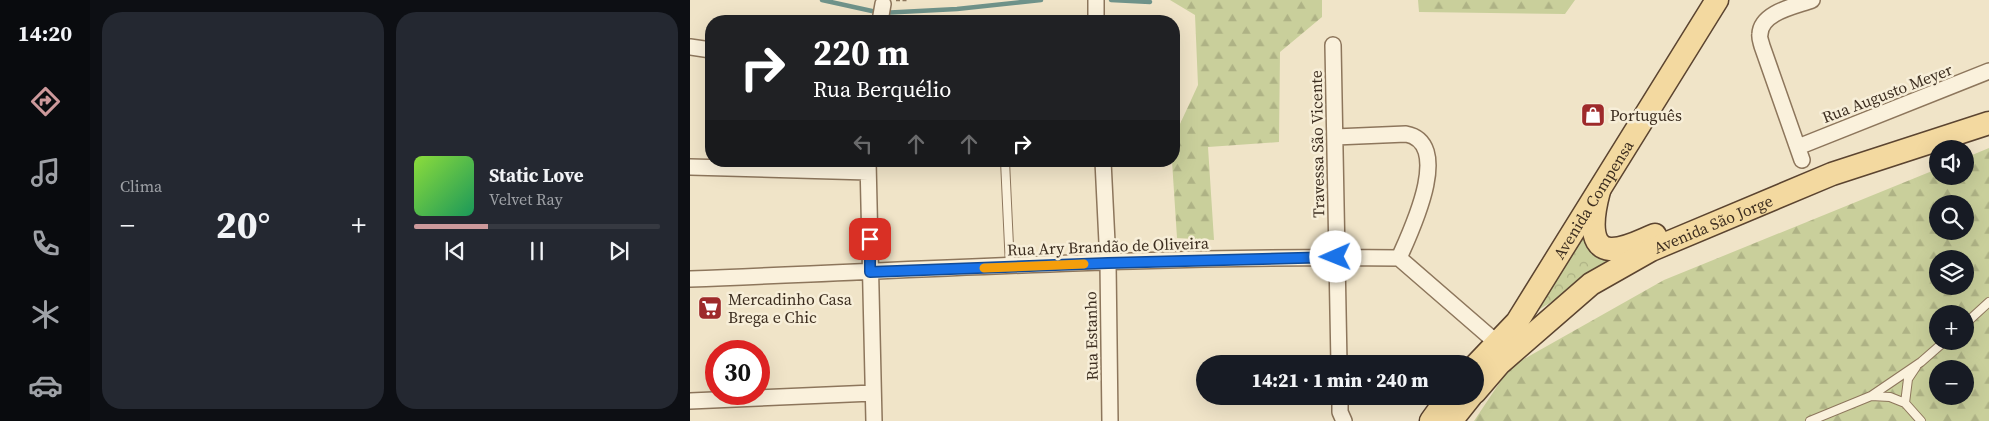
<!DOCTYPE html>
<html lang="pt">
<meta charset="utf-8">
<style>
body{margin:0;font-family:"Source Serif 4",serif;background:#242831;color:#f1f3f6;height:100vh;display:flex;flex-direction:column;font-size:19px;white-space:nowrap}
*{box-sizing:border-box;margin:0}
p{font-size:16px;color:#9ea1a6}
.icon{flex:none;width:28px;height:28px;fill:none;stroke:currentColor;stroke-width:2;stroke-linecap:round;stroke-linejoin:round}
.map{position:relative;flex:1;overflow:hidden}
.side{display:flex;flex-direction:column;gap:12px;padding:12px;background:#0d0f14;width:600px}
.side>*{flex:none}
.top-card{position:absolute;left:15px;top:15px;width:475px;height:152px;border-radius:20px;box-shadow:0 5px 20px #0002;background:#202124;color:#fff;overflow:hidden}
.controls{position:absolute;left:1239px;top:140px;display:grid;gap:10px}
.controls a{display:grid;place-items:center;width:45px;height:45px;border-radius:50%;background:#171b24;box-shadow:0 5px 20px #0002;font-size:25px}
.speed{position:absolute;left:15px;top:340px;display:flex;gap:10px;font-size:25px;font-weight:700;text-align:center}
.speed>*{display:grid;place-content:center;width:65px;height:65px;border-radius:50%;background:#171b24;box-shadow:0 5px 20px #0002;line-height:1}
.speed .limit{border:8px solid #d22;background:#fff;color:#111}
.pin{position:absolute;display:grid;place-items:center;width:42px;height:42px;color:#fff;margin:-21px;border-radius:10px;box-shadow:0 2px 8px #0006}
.me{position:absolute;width:55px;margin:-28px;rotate:269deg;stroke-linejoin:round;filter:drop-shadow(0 0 4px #0008)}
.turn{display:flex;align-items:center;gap:18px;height:105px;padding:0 25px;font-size:22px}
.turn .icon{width:65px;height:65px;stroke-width:2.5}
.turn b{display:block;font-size:35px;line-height:42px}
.lanes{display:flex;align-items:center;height:48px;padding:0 25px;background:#0003;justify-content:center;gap:25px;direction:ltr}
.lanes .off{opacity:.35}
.big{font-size:38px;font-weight:800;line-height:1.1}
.side .card{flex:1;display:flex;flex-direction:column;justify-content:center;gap:8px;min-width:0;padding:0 18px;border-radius:20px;background:#242831}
.song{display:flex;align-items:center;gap:15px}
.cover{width:60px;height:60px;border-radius:8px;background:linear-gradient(135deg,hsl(90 70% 55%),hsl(150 70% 35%))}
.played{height:5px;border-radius:2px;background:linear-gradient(90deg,#cc999b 30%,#363941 30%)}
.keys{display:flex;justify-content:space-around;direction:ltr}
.heat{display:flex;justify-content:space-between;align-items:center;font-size:28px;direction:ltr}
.side .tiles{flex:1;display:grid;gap:12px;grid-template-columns:repeat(2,1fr)}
.trip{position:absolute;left:506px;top:355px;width:288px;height:50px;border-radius:25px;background:#171b24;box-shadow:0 5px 20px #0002;font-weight:800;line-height:50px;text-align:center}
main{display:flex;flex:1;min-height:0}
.tab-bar{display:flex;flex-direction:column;width:90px;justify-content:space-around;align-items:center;background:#090b0e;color:#9ea1a6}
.tab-bar .icon{width:35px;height:35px}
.tab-bar .active{color:#cc999b}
.tab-bar b{font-size:22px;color:#f1f3f6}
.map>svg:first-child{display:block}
.forest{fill:url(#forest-firs);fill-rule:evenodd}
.park{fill:url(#park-crowns)}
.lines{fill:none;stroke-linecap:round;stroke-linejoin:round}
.stream{stroke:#6f938a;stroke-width:4.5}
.service-casing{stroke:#8d765c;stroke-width:10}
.minor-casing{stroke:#8d765c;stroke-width:18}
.primary-casing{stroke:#5b4430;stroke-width:25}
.path{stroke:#8d765c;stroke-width:2.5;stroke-dasharray:4 2.5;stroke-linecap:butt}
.service{stroke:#faf1dc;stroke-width:8}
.minor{stroke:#faf1dc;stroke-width:15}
.primary{stroke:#f3d9a0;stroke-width:22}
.route-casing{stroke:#114b97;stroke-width:12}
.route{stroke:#1a73e8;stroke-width:9}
.slow{stroke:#f59e0b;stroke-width:9}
.labels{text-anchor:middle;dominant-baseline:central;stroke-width:5;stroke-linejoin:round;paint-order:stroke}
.street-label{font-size:16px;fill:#3d2e20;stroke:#f7eed8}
.poi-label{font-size:16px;fill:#3d2e20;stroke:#f7eed8;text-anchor:start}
</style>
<main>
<nav class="tab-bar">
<b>14:20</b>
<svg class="icon active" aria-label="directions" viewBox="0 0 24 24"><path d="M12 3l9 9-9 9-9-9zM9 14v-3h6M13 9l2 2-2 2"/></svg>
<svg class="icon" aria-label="music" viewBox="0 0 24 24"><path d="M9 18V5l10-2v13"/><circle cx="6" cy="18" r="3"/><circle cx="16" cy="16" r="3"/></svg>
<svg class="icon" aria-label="phone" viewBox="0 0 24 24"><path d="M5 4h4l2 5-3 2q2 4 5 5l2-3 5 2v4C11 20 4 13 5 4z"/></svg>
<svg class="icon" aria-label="climate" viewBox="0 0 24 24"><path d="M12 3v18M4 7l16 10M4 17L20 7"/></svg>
<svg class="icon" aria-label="car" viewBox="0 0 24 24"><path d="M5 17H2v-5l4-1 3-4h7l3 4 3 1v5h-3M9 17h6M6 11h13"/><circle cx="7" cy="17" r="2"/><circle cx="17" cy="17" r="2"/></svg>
</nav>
<section class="side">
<div class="tiles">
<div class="card"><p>Clima</p>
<div class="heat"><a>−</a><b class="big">20°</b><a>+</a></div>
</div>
<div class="card">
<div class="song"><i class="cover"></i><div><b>Static Love</b><p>Velvet Ray</p></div></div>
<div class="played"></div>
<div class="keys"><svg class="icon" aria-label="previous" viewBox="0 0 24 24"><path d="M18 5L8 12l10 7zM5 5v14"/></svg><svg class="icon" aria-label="pause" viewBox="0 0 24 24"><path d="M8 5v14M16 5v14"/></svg><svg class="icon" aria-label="next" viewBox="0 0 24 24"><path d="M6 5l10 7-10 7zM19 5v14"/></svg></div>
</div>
</div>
</section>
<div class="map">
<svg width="1299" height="421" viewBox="0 0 1299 421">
<defs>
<pattern id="forest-firs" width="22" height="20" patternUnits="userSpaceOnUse" patternTransform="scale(1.25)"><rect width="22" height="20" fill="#c9cf9b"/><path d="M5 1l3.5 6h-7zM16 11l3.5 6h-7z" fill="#aeb285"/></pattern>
<pattern id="park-crowns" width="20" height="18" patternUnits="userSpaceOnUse" patternTransform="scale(1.25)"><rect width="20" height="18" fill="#c9cf9b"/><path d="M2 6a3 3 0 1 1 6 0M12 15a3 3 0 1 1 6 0" fill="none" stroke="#aeb285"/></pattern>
</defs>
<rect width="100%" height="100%" fill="#f0e4c8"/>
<path class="forest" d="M 480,0 L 632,0 L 632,17 L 590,52 L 589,142 L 518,147 L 524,240 L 487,238 L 482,161 L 484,161 L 484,137 L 508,85 L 505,15 Z
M 728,0 L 885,0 L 875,14 L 729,12 Z
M 1299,148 L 1299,421 L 784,421 L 820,367 L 974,280 L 1247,169 L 1248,176 L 1275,176 L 1275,158 ZM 1248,204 L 1275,204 L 1275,231 L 1248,231 ZM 1248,259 L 1275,259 L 1275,286 L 1248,286 ZM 1248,314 L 1275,314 L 1275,341 L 1248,341 ZM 1248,369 L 1275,369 L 1275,396 L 1248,396 Z"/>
<path class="park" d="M 898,223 L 901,243 L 968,239 L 838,316 Z"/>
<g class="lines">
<path class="stream" d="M 132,0 L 191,13 L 267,9 L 351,0
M 421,0 L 460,2"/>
<defs>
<path id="service" d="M 315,161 L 320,267
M 1275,324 L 1299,302
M 1181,396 L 1231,362 L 1255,341
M 1215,403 L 1218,379 L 1226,367
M 1120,421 L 1181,396 L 1200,397 L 1215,403 L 1231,421"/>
<path id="minor" d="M 406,0 L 406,21
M 190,21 L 193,4
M 643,45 L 649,364
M 0,47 L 21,50
M 645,137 L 716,134 C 764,143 720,233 709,258
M 1108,147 L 1299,71
M 1112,160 L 1072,46 C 1071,42 1069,37 1070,34 C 1071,12 1106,6 1122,0
M 178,161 L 184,421
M 413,161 L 418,263 L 420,421
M 0,167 L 178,172
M 0,279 C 236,270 473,255 709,258 L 807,343
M 650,396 L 650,412 L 654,421
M 0,401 L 183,393"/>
<g id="primary">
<path d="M 909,191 C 905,206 895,247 920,249 C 935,250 952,240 965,235"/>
<path id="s1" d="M 785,366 L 827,322 L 1027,0"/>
<path id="s2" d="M 785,392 L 809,364 L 901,284 L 961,250 L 1142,174 L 1299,123"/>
<path d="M 741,421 L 759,396"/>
<path d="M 761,421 L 781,396"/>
</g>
</defs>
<use href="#service" class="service-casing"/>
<use href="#minor" class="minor-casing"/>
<use href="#primary" class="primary-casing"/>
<path class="path" d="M 206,0 L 219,0"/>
<use href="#service" class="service"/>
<use href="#minor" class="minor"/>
<use href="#primary" class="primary"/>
</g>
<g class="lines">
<defs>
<path id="route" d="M 180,239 L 180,272 L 418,263 L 646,257"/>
</defs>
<use href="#route" class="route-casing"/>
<use href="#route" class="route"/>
<path class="slow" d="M 294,268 L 394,264"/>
</g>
<defs>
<symbol id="shop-square" viewBox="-11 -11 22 22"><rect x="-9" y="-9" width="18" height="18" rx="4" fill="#9e2a2b" stroke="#f7eed8"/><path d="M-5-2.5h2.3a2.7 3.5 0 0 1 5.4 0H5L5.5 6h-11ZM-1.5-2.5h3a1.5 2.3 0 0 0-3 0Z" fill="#fff"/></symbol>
<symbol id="supermarket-square" viewBox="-11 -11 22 22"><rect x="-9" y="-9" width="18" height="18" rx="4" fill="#9e2a2b" stroke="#f7eed8"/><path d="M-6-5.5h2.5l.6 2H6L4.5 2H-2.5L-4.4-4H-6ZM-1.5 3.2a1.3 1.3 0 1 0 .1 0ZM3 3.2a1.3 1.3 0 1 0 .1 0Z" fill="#fff"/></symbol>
</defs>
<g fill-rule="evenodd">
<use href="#shop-square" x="889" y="101" width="28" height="28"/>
<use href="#supermarket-square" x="6" y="294" width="28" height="28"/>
</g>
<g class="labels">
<g class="street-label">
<text transform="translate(1197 93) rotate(-21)">Rua Augusto Meyer</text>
<text transform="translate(627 144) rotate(-91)">Travessa São Vicente</text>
<text stroke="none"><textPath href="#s1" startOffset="205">Avenida Compensa</textPath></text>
<text stroke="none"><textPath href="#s2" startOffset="295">Avenida São Jorge</textPath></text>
<text transform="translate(418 246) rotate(-2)">Rua Ary Brandão de Oliveira</text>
<text transform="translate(401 336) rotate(-91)">Rua Estanho</text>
</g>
<g class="poi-label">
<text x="920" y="115">Português</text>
<text x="38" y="299">Mercadinho Casa<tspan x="38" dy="18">Brega e Chic</tspan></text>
</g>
</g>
</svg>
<div class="controls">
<a><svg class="icon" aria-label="sound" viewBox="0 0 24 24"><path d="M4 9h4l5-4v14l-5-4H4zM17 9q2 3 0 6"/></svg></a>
<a><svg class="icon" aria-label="search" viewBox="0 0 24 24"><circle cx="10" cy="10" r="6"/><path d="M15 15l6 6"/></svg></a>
<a><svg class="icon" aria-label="layers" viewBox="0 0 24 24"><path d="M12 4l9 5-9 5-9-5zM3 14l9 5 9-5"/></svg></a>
<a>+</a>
<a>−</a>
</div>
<div class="speed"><div class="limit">30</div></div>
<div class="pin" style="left:180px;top:239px;background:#d93025"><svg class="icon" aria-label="arrive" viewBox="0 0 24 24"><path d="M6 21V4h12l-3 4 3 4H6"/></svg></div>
<svg class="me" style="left:646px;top:257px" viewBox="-20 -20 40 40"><circle r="19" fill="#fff"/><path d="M0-13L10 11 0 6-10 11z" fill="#1a73e8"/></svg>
<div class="trip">14:21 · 1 min · 240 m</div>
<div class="top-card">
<div class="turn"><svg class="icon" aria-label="right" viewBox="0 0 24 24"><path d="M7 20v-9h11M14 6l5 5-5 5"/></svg><div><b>220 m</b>Rua Berquélio</div></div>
<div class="lanes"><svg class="icon off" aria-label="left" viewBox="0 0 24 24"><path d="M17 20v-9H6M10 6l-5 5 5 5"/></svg><svg class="icon off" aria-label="ahead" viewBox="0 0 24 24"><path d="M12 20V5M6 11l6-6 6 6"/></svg><svg class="icon off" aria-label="ahead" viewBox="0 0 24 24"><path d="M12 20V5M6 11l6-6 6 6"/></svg><svg class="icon" aria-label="right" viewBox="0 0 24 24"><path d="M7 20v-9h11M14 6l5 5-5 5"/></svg></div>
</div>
</div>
</main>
